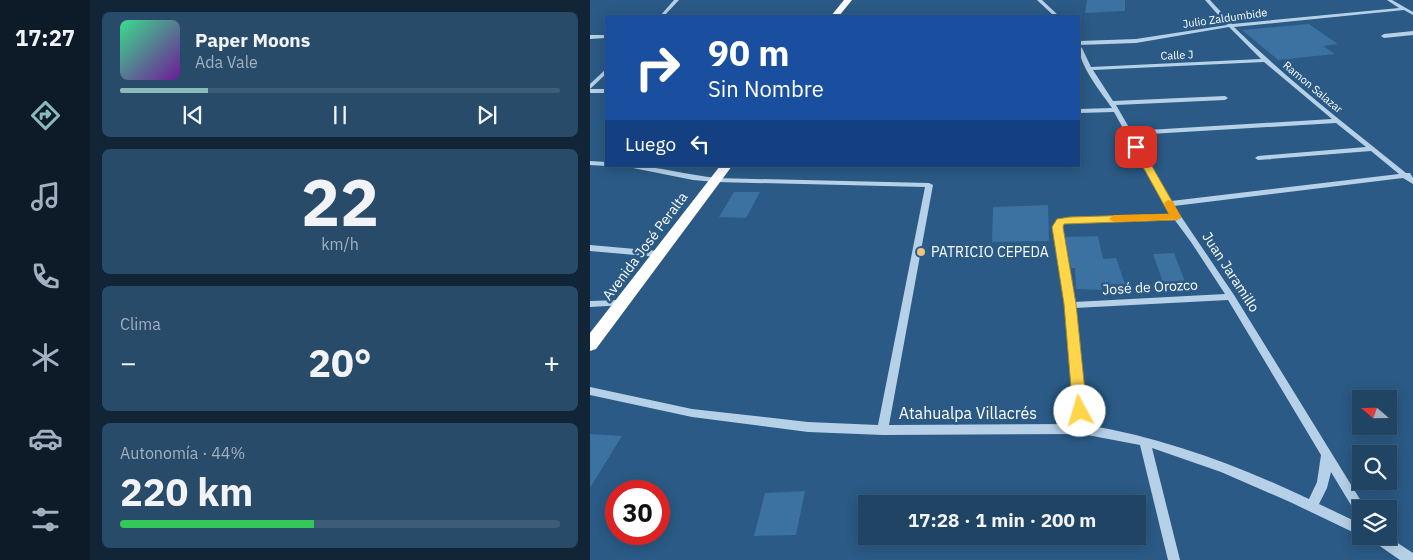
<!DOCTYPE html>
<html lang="es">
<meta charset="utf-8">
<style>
body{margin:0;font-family:"IBM Plex Sans",sans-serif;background:#284b6a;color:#f1f3f6;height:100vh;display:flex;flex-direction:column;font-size:19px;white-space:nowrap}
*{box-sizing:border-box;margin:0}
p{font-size:16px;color:#a2b0bf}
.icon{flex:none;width:28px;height:28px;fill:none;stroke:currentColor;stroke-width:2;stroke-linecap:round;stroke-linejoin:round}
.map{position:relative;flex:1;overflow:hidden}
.sheet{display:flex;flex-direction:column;gap:12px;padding:12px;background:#122537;width:500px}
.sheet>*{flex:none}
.top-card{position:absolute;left:15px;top:15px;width:475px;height:152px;border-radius:0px;box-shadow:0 2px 12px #0003,0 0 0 1px #3d5c78;background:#1a4fa0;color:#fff;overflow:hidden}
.needle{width:32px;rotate:290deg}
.fabs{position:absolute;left:762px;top:390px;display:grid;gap:10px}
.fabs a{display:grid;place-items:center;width:45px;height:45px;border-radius:0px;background:#204464;box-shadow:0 2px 12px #0003,0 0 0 1px #3d5c78;font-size:25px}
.speed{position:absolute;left:15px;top:480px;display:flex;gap:10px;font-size:25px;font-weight:700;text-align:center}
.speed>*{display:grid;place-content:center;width:65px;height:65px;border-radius:50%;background:#204464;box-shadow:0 2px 12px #0003,0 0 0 1px #3d5c78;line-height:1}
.speed .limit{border:8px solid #d22;background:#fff;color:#111}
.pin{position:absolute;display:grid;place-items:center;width:42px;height:42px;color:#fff;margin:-21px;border-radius:10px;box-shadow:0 2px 8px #0006}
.me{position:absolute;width:55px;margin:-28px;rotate:354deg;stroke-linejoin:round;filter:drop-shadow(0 0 4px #0008)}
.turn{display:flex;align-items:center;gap:18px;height:105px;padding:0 20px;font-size:22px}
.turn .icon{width:65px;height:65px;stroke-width:2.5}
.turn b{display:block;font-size:35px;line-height:42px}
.then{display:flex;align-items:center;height:48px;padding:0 20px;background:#0003;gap:10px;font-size:19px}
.big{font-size:38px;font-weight:800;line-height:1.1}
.sheet .widget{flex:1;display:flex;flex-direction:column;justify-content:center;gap:8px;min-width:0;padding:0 18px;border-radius:8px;background:#284b6a}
.sheet .dial{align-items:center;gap:0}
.dial b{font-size:65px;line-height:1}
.song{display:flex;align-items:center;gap:15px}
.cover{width:60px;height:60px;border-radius:8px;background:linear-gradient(135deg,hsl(150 70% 55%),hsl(280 70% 35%))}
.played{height:5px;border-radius:2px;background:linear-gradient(90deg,#8bbbb9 20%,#3d5c78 20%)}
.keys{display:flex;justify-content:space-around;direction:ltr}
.heat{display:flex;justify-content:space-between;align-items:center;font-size:28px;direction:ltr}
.charge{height:8px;border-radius:4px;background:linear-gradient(90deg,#34c759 44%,#3d5c78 0)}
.trip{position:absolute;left:268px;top:495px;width:288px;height:50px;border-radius:0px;background:#204464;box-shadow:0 2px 12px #0003,0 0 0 1px #3d5c78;font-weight:800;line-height:50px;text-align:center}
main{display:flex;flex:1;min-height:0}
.menu{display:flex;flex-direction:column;width:90px;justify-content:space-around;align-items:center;background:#0d1b28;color:#a2b0bf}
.menu .icon{width:35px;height:35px}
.menu .active{color:#8bbbb9}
.menu b{font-size:22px;color:#f1f3f6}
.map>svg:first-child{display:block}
.building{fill:#3b72a1}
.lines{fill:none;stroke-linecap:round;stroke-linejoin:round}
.minor{fill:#b5d0e7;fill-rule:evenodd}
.highway{fill:#fff;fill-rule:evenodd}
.route{fill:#ffd54a;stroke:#a68a30}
.slow{fill:#f59e0b}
.poi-dot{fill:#edc37d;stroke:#2a5a85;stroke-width:2}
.labels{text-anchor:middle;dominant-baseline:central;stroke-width:5;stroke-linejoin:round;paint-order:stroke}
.far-street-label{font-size:11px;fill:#fff;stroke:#2a5a85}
.street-label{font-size:14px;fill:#fff;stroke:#2a5a85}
.poi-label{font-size:14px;fill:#fff;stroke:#2a5a85;text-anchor:start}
.near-street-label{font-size:16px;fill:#fff;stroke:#2a5a85}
</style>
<main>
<nav class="menu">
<b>17:27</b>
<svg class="icon active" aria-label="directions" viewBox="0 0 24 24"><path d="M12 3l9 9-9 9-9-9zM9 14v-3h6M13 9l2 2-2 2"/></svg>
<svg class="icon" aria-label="music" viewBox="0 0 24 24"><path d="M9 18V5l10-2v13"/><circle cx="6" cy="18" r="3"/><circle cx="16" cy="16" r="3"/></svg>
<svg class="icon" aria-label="phone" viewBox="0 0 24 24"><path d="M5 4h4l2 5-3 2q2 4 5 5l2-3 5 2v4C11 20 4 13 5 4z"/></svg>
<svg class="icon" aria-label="climate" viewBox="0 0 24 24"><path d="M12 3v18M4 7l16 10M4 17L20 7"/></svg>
<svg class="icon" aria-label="car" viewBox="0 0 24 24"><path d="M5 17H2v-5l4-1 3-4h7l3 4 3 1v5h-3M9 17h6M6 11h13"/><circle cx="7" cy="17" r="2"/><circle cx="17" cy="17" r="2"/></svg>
<svg class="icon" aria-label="filters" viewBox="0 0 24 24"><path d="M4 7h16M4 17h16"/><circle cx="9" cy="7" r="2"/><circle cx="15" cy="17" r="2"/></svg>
</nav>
<section class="sheet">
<div class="widget">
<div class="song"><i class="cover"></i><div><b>Paper Moons</b><p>Ada Vale</p></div></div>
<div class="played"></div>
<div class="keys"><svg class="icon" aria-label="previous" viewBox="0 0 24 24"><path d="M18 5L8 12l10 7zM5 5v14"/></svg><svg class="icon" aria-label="pause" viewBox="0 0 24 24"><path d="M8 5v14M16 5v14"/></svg><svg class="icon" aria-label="next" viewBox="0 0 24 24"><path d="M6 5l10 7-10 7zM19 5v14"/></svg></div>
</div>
<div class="widget dial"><b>22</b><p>km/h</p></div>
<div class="widget"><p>Clima</p>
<div class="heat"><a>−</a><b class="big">20°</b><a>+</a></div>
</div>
<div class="widget"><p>Autonomía · 44%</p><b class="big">220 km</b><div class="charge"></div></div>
</section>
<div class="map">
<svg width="823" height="560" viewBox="0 0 823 560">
<rect width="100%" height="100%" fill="#2a5a85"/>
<path class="building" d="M 497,0 L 535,0 L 535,11 L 495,13 Z
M 719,24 L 748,44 L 733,46 L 745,54 L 688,60 L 652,30 Z
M 144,192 L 170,192 L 156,218 L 129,217 Z
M 458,205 L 459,241 L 402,242 L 403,207 Z
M 508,236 L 513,259 L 526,258 L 535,284 L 511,285 L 512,290 L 486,289 L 485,268 L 481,268 L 480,265 L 475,237 Z
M 584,253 L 596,284 L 574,285 L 563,254 Z
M 0,434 L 32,436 L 0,488 Z
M 215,491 L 206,535 L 164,536 L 175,493 Z"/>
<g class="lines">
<path class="minor" d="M 84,0 L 89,0 L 74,16 L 70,16 Z
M 447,0 L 452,0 L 469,16 L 464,16 Z
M 615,0 L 620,0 L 642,24 L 809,8 L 797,0 L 802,0 L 823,12 L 823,15 L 814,10 L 644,27 C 698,80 758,126 816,173 L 820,173 L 823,178 L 823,184 L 813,178 L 584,206 L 644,295 L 776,509 L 771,509 L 771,517 L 767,515 L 741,472 L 737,488 L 729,504 L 771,524 L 771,536 L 700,502 L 631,472 L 562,448 L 590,560 L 578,560 L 550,445 L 492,434 L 293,435 L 218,432 L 102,417 L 0,395 L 0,387 L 102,409 L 218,422 L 288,425 L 335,187 L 126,182 L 103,180 L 43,168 L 40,166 C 69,166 97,175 126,178 L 339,183 L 343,185 L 299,425 L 486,424 L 475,305 L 464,227 L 467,219 L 470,219 L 581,215 L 524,112 L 489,113 L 489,109 L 522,108 C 511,92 489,66 489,46 L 492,48 L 501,67 L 671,59 L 639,27 L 546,43 L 489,45 L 489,41 L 546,39 L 637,25 ZM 674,62 L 742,119 L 541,131 L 526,105 L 635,100 L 638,98 L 635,96 L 523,101 L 503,70 ZM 746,123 L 776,147 L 668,156 L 665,158 L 668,160 L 781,151 L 809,174 L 581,201 L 543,135 ZM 584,219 L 601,242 L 635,294 L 484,302 L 472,227 L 473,223 ZM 638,300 L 731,455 L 727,482 L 719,499 C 647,465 575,438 497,425 L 485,308 Z
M 823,31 L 823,35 L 794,38 L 791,36 L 794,34 Z
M 0,35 L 16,35 L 16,38 L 0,39 Z
M 16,69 L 16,74 L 0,89 L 0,84 Z
M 0,89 L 16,89 L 16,93 L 0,93 Z
M 0,161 L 16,162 L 16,166 L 0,165 Z
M 0,245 L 68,251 L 72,254 L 68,257 L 0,251 Z
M 32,300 L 37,303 L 35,305 L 0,307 L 0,301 Z
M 779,536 L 797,536 L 823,553 L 823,560 L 810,560 L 781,540 Z"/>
<path class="highway" d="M 254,0 L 262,0 L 249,16 L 241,16 Z
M 130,166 L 142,166 L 6,349 L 0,351 L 0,333 Z"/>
</g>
<path class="route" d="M 546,144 L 551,147 L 591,217 L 586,220 L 474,224 L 473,227 L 486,304 L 497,411 L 495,415 L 490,417 L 485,415 L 483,411 L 474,304 L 462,227 L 467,219 L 480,217 L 579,214 L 542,147 Z"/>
<path class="slow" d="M 578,200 L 582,201 L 591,217 L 589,219 L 524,222 L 519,219 L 524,215 L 579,214 L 574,203 Z"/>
<circle class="poi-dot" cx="331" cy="252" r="5"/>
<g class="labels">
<g class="far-street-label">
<text transform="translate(635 18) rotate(-8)">Julio Zaldumbide</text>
<text transform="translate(587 55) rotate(-3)">Calle J</text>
<text transform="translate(723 87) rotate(40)">Ramon Salazar</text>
</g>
<g class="street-label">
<text transform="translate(55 246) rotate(-53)">Avenida José Peralta</text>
<text transform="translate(641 272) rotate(57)">Juan Jaramillo</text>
<text transform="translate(560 287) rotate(-3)">José de Orozco</text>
</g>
<g class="poi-label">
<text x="341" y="252">PATRICIO CEPEDA</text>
</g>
<g class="near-street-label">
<text x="378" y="413">Atahualpa Villacrés</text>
</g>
</g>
</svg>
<div class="fabs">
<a><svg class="needle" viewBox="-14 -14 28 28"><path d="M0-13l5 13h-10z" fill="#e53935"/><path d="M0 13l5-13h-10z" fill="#a2b0bf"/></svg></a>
<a><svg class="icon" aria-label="search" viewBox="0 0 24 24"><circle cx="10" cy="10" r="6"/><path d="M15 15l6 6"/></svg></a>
<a><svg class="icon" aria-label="layers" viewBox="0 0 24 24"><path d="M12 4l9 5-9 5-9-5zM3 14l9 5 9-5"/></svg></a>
</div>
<div class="speed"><div class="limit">30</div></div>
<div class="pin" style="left:546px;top:147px;background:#d93025"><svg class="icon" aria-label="arrive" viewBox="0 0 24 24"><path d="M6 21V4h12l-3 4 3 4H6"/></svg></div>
<svg class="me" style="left:490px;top:411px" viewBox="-20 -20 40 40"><circle r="19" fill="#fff"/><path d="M0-13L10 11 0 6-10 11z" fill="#ffd54a"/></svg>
<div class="trip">17:28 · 1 min · 200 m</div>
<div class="top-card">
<div class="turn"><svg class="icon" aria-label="right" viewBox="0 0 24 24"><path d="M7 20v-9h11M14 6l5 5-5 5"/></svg><div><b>90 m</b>Sin Nombre</div></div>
<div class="then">Luego<svg class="icon" aria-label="left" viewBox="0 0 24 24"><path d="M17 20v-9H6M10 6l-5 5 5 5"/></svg></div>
</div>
</div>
</main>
